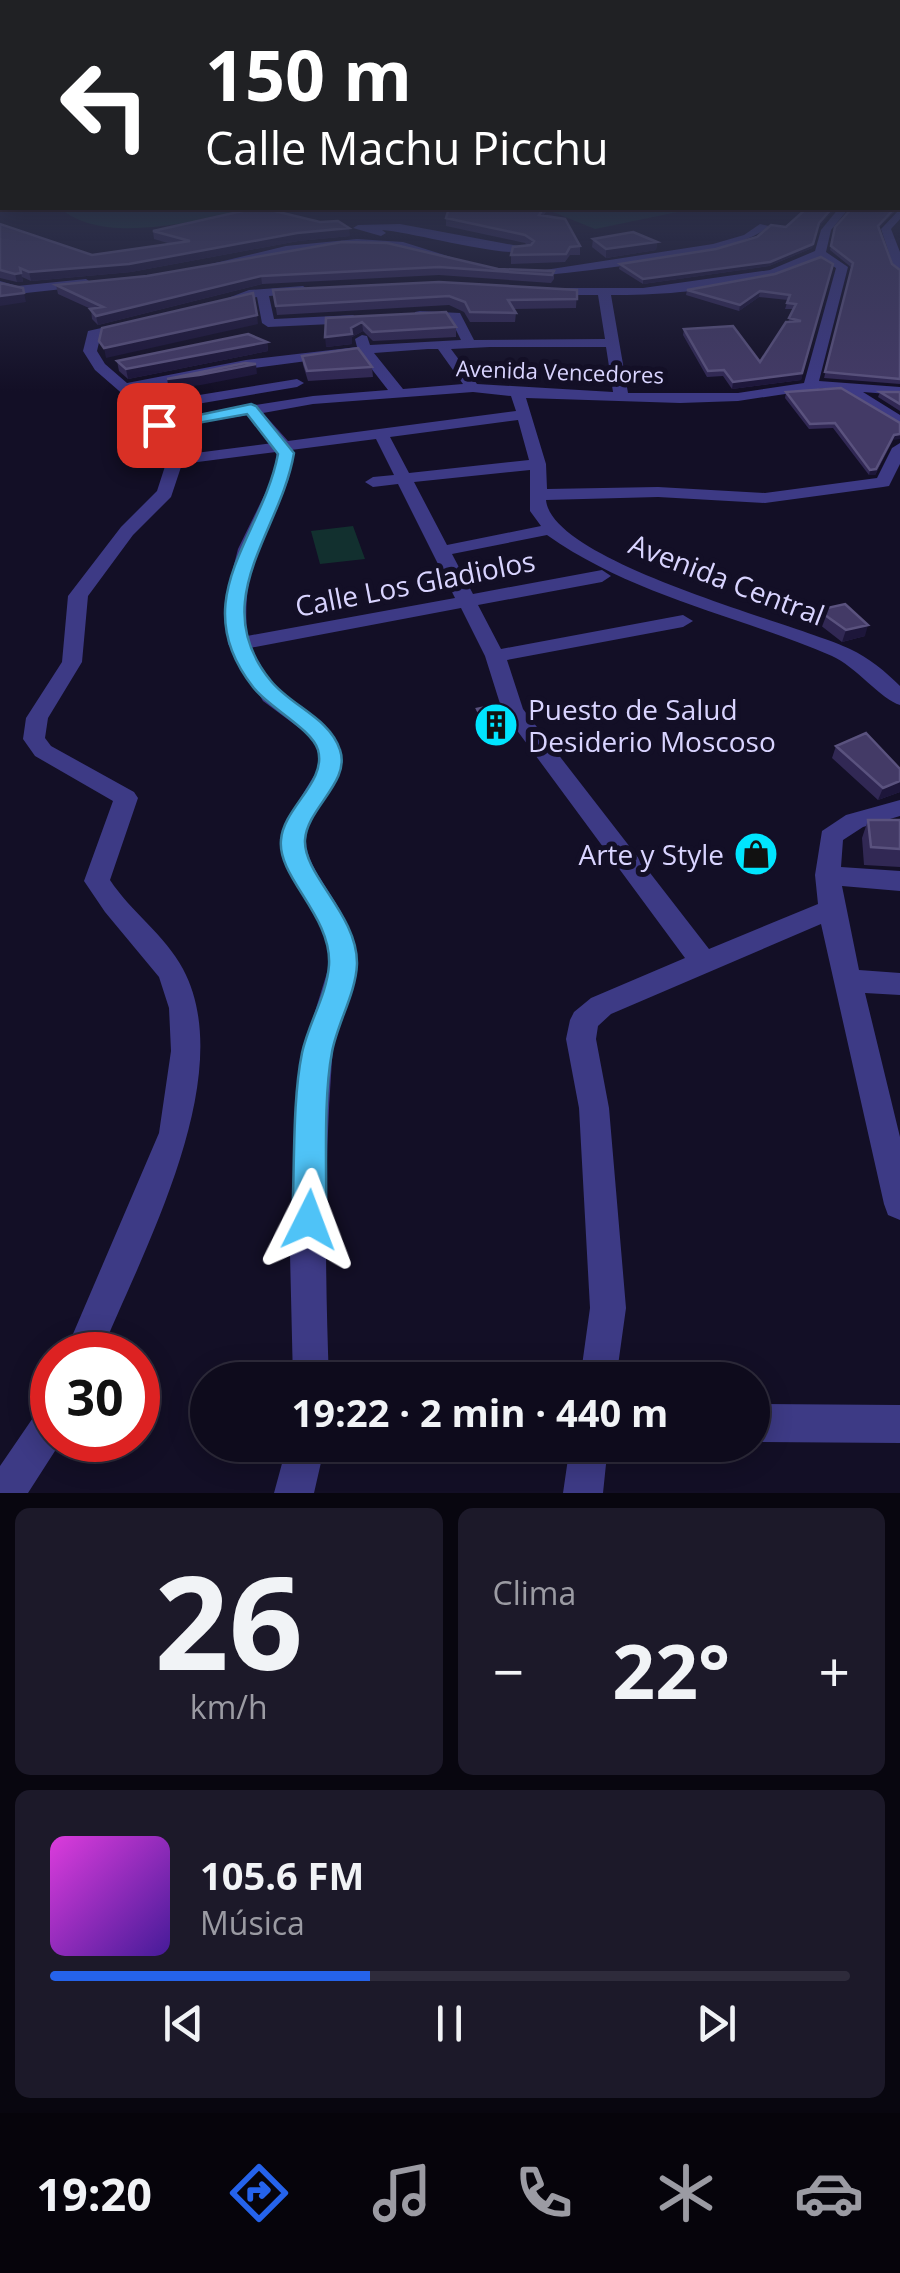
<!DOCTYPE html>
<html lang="es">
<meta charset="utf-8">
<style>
body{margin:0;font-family:"Open Sans",sans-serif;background:#1c1929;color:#f1f3f6;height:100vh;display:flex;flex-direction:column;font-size:38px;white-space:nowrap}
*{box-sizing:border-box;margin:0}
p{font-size:32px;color:#9b9ba3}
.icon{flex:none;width:55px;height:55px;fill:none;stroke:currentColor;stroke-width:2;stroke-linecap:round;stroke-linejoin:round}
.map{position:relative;height:1493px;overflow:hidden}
.drawer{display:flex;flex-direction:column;gap:15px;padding:15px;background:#08060f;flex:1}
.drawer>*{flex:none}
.banner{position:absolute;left:0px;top:0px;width:900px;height:210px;box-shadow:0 5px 25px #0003,0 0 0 2px #2e2b3b;background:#202124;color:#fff;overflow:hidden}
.speed{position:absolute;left:30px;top:1332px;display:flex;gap:20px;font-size:50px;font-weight:700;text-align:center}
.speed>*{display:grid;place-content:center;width:130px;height:130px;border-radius:50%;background:#0e0b1c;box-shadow:0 5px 25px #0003,0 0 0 2px #2e2b3b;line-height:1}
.speed .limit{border:15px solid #d22;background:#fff;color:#111}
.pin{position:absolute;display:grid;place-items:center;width:85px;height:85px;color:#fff;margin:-42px;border-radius:20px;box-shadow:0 5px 15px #0006}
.me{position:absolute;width:110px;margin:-55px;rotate:3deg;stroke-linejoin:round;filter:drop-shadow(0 0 8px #0008)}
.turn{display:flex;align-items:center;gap:35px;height:210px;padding:0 40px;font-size:45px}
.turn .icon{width:130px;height:130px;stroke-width:2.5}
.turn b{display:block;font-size:70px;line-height:85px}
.big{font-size:75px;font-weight:700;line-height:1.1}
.drawer .card{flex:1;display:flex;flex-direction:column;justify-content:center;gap:15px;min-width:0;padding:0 35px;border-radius:15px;background:#1c1929}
.drawer .dial{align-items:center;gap:0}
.dial b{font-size:130px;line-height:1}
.song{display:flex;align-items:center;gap:30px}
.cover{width:120px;height:120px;border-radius:15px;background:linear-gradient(135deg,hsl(300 70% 55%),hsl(260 70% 35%))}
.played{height:10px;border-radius:5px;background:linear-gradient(90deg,#2563eb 40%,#2e2b3b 40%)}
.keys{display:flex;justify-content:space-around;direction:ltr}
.heat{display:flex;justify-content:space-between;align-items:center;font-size:55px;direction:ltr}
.drawer .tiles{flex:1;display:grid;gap:15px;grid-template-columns:1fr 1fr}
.card:last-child{grid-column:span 2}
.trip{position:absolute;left:190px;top:1362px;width:580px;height:100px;border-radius:50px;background:#0e0b1c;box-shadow:0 5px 25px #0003,0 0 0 2px #2e2b3b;font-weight:700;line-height:100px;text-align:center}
.menu{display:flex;height:160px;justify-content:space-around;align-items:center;background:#06040b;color:#9b9ba3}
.menu .icon{width:70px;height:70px}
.menu .current{color:#2563eb}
.menu b{font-size:45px;color:#f1f3f6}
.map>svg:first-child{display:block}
.green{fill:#12302f}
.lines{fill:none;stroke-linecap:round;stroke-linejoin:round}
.minor{fill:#3d3a85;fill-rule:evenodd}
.wall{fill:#312854}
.shaded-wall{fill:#1d163a}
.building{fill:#433a66;stroke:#5a527e;stroke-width:2.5}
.route{fill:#4fc3f7;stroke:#337fa1;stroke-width:2.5}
.labels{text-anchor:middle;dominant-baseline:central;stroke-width:10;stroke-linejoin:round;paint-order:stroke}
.far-street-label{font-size:22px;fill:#d9d4ff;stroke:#130f26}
.street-label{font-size:28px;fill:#d9d4ff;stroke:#130f26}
.poi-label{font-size:28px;fill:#d9d4ff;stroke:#130f26;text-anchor:start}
</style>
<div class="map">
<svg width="900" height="1493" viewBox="0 0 900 1493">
<rect width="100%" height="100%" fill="#130f26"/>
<path class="green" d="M 60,208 L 259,208 C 204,218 105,248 60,208 Z
M 543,208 L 697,208 L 595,229 Z
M 353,526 L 365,559 L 320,564 L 311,531 Z"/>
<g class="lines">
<path class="minor" d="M 839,208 L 849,208 L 831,230 L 826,252 L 848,267 L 819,381 L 900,387 L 900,395 L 863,392 L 900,415 L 900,426 L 841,390 L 825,388 L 738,401 L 680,403 L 526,398 L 546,464 L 547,489 L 658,487 L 765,493 L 877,478 L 892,448 L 900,443 L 900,464 L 889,486 L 883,487 L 765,503 L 658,497 L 546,500 C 552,563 795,623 850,649 C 869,658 885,671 900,686 L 900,705 C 882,700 855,666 832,656 C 737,615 633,596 547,535 L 452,554 L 473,594 L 602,570 L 611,576 L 602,582 L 478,605 L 501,649 L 683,615 L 693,621 L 683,627 L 507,660 L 523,709 L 709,949 L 818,904 L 815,875 L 822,831 L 846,815 L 900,800 L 900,816 L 863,827 L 843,840 L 841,867 L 900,871 L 900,891 L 842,886 L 859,970 L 900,973 L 900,995 L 865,993 L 900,1137 L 900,1220 L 888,1215 L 884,1204 L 821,924 L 611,1014 L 598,1026 L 596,1039 L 609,1108 L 626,1308 L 616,1380 L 580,1380 L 590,1308 L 579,1108 L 566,1039 L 570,1020 L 574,1012 L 591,998 L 685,958 L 502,710 L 485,656 L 461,608 L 250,648 C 260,662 268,681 280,692 C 300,712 330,720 340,749 C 351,782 308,807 306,839 C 304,874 358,912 356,964 C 356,996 334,1027 332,1060 C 324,1166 325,1273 329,1380 L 293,1380 L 290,1254 L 302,1054 L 329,966 L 326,930 L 287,864 L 281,841 L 287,820 L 318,769 L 318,750 L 310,736 L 263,701 L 228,644 L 225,600 L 238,549 L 278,467 L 276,452 L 182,464 L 171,497 L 133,535 L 88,596 L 82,662 L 48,718 L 45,738 L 51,746 L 134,792 L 138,798 L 110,880 C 131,912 165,935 183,969 C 240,1076 142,1252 100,1355 L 64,1355 L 159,1133 L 171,1051 L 169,1008 L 159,977 L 105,912 L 84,881 L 113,801 L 35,756 L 23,739 L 26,718 L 62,662 L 68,596 L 121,527 L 157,491 L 167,460 L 141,410 L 95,370 L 83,351 L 88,331 L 185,309 L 185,315 L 101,334 L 97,351 L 105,364 L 127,383 L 246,360 L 357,347 L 355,339 L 362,335 L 367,336 L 370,345 L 461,340 L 451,320 L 415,318 L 415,312 L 420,311 L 460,313 L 474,340 L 605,339 L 598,295 L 550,295 L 544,291 L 546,288 L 643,288 L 770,270 L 815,251 L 821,230 ZM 820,258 L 836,268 L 804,383 L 738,393 L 628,393 L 611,295 C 671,296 767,286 820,258 ZM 490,347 L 606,347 L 613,392 L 477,384 L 451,349 ZM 428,349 L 438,349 L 463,384 L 403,389 L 374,353 ZM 360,354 L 388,390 L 313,396 L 161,420 L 156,411 L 297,387 L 304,383 L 297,379 L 150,403 L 135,390 L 246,369 ZM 473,392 L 511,396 L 516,411 L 288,441 L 263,413 L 313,404 ZM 248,415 L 273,443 L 180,455 L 166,428 ZM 518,420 L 529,460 L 409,473 L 390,437 ZM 376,439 L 394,475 L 373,477 L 365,482 L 373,487 L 398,484 L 455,598 L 247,636 C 245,606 247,580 256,551 C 266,517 297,485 291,450 ZM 530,470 L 530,511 L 541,526 L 447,545 L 414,482 Z
M 900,209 L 900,219 L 891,229 L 900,252 L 900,272 L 894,268 L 881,229 Z
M 400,224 L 524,247 L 530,250 C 510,260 413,232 382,230 L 386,233 L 381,236 L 353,228 L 358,225 Z
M 760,224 L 769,226 C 733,259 580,270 525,278 L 519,274 L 713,244 L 744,235 Z
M 357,239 L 403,242 L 470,263 L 464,266 C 441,260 419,251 395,248 C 327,238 258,258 192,274 L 186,270 L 286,246 Z
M 86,279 L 92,283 L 90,286 L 17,294 L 0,289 L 0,281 L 17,286 Z
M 303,286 L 309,290 L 307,293 L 269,296 L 274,319 L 353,315 L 359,319 L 353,323 L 268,327 L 262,323 L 257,297 L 226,305 L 220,301 L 249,290 Z
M 52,1403 L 52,1440 L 62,1440 L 28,1493 L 0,1493 L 0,1466 L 39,1409 Z
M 752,1404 L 900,1405 L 900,1443 L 752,1442 Z
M 287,1445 L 325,1445 L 314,1493 L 274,1493 Z
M 570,1445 L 608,1445 L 603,1493 L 563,1493 Z"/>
</g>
<path class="wall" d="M 900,194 L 900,206 L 879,228 L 892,264 L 900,270 L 900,384 L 824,378 L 852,268 L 830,250 L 835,227 L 851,208 L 898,208 Z
M 807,208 L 835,208 L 818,228 L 812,248 L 769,266 L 643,284 L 619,269 L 620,264 L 716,249 L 786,227 Z
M 546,212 L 544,215 L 580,246 L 580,255 L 570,255 L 565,262 L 511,264 L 511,255 L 528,246 L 525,243 L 446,226 L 446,218 Z
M 0,224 L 92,255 L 171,244 L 154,239 L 153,231 L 350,236 L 298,241 L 131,272 L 31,281 L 22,277 L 23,282 L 17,282 L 0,278 Z
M 593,239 L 657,242 L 656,250 L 606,258 L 592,247 Z
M 342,242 L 498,269 L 554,271 L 554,279 L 551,283 L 439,275 L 262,284 L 98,325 L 92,319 L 91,309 L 58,294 L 56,285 L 147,276 Z
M 821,257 L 801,380 L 732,389 L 723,376 L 707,377 L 683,335 L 684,329 L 760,362 L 788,322 L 793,309 L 785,309 L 788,300 L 759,297 L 739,311 L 686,295 L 687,290 L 775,274 Z
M 273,290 L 577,290 L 576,308 L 514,309 L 516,313 L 515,322 L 470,322 L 464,312 L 449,305 L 277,315 Z
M 326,318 L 456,327 L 456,337 L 373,341 L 363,331 L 352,337 L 352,344 L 326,347 Z
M 267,342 L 268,351 L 128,379 L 119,371 L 117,361 Z
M 302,356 L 372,367 L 373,377 L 308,381 L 303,365 Z
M 786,392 L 893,440 L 875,475 L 869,475 L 833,428 L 809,429 L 785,398 Z
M 880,392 L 900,392 L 900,411 L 878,397 Z
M 818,610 L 865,636 L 842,642 L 815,621 Z
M 477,709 L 515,734 L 486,739 L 477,721 Z
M 836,746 L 900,769 L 900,792 L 878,800 L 832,758 Z
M 868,820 L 900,820 L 900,867 L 864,865 L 862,838 Z"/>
<path class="shaded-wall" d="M 900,202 L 900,205 L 877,230 L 878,226 L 895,208 L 898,208 Z
M 832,208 L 835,208 L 818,228 L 812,248 L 769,266 L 643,284 L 643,279 L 819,223 Z
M 349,228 L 350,236 L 298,241 L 131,272 L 31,281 L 29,272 L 297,233 Z
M 657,242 L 656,250 L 606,258 L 606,249 Z
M 833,264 L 801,380 L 732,389 L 733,382 L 802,373 Z
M 21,273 L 23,282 L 17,282 L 15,274 Z
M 261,276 L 262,284 L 98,325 L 96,316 Z
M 760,291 L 759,297 L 739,311 L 740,305 Z
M 24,293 L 26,302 L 0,306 L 0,296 Z
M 257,315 L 258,324 L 106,358 L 104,348 Z
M 362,322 L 363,331 L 352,337 L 352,344 L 326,347 L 325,337 L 351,328 Z
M 267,342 L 268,351 L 128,379 L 126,369 Z
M 256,364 L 257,374 L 201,385 L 169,389 L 167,379 Z
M 900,434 L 900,439 L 893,440 L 875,475 L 869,475 L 870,470 L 894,435 Z
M 868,625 L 865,636 L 842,642 L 846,630 Z
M 515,721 L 515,734 L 486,739 L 486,727 Z
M 900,781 L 900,792 L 878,800 L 883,788 Z"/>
<path class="building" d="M 256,208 L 262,208 L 320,222 L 338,221 L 349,228 L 297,233 L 129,264 L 29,272 L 20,268 L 21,273 L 15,274 L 0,270 L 0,224 L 92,255 L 190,241 L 153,231 Z
M 449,208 L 544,208 L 539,215 L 565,219 L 580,246 L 570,247 L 566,254 L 511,255 L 513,247 L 531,245 L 534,241 L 525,235 L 446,218 Z
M 807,208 L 832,208 L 819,223 L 813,244 L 770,262 L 643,279 L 620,264 L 716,249 L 757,237 L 771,225 L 786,227 Z
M 852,208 L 895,208 L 878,226 L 892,264 L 900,270 L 900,379 L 825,372 L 853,263 L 831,246 L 835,227 Z
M 633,232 L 657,242 L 606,249 L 593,239 Z
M 342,242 L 387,243 L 498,269 L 554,271 L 552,275 L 439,267 L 261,276 L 96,316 L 90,309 L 103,307 L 56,285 L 147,276 Z
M 821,257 L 833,264 L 802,373 L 733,382 L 724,370 L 708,371 L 684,329 L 733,326 L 760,362 L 786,322 L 801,321 L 789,318 L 796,304 L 787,303 L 790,295 L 760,291 L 740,305 L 687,290 L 775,274 Z
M 439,282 L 577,290 L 577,299 L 508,300 L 516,313 L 470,312 L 465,302 L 449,296 L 276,306 L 273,290 Z
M 0,283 L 23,288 L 24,293 L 0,296 Z
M 253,293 L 257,315 L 104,348 L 99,341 L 102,328 Z
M 446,312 L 456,327 L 372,332 L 362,322 L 351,328 L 352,334 L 325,337 L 326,318 Z
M 248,334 L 267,342 L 126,369 L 117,361 Z
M 358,348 L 372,367 L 307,371 L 302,356 Z
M 245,363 L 256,364 L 199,375 L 167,379 Z
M 841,388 L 900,423 L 900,434 L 894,435 L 876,469 L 870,470 L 835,423 L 810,424 L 786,392 Z
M 880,392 L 900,392 L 900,404 Z
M 845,604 L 868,625 L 846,630 L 818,610 Z
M 502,704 L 515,721 L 486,727 L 477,709 Z
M 866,733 L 900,769 L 900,781 L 883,788 L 836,746 Z
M 868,820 L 900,820 L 900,849 L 871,847 Z"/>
<linearGradient id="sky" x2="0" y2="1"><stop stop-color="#0a0815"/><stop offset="0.47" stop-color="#333752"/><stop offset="1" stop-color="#333752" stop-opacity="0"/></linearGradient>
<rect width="900" height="391" fill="url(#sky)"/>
<path class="route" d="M 251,404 L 256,406 L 294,453 C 281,532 205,601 271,681 C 291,706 330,718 340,750 C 351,782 307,808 305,840 C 303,875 358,915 357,964 C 356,993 337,1024 332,1052 C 323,1099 327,1170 326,1220 L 321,1231 L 309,1236 L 297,1231 L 292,1220 C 295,1169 292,1102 302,1053 C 308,1024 327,995 329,965 C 332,916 277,877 281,840 C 283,808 327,782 318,750 C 312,729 268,707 253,687 C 184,599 262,538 278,454 L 247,414 L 159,430 L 151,425 Z"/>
<defs>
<symbol id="building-disc" viewBox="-11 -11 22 22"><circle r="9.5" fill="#00e5ff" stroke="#130f26"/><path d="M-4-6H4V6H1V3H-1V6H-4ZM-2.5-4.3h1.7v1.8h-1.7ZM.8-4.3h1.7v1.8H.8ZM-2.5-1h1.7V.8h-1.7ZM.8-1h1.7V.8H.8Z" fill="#111"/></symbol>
<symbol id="shop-disc" viewBox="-11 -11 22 22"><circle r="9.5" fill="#00e5ff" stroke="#130f26"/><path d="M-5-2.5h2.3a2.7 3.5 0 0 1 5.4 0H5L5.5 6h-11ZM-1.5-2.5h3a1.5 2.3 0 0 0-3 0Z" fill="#111"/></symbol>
</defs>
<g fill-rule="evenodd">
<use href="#building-disc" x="471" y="700" width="50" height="50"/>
<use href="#shop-disc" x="731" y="829" width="50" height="50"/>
</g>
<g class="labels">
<g class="far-street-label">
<text transform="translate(560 371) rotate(2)">Avenida Vencedores</text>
</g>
<g class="street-label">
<text transform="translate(727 579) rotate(21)">Avenida Central</text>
<text transform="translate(415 583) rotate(-11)">Calle Los Gladiolos</text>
</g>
<g class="poi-label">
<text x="528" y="709">Puesto de Salud<tspan x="528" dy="32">Desiderio Moscoso</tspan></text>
<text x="724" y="854" text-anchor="end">Arte y Style</text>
</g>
</g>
</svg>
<div class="speed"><div class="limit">30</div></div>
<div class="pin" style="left:159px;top:425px;background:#d93025"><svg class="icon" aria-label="arrive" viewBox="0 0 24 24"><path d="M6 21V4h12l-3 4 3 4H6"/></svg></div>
<svg class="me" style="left:309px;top:1220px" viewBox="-20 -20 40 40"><path d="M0-17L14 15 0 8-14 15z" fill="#4fc3f7" stroke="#fff" stroke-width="4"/></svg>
<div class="trip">19:22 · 2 min · 440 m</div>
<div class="banner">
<div class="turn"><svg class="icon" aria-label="left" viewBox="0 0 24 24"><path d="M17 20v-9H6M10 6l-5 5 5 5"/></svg><div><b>150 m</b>Calle Machu Picchu</div></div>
</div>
</div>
<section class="drawer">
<div class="tiles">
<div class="card dial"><b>26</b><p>km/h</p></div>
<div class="card"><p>Clima</p>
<div class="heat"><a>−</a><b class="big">22°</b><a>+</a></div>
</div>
<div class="card">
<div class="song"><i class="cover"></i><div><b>105.6 FM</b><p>Música</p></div></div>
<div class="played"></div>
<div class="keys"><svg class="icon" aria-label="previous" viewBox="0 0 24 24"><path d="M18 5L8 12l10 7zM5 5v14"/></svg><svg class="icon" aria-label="pause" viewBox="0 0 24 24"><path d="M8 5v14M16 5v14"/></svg><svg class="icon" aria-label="next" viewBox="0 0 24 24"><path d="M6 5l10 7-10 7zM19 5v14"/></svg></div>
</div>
</div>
</section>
<nav class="menu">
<b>19:20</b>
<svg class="icon current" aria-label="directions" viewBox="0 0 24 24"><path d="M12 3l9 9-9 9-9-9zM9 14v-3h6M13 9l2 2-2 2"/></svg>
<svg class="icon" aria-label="music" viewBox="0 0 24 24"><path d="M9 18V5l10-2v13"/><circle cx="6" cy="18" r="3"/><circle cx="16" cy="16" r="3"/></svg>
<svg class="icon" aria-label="phone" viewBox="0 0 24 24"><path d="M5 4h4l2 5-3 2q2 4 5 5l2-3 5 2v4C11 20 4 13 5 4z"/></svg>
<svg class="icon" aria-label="climate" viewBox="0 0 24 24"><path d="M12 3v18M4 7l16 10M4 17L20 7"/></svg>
<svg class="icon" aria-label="car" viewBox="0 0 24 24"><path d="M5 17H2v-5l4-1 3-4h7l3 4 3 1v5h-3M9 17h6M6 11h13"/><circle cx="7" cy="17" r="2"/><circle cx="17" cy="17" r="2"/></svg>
</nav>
